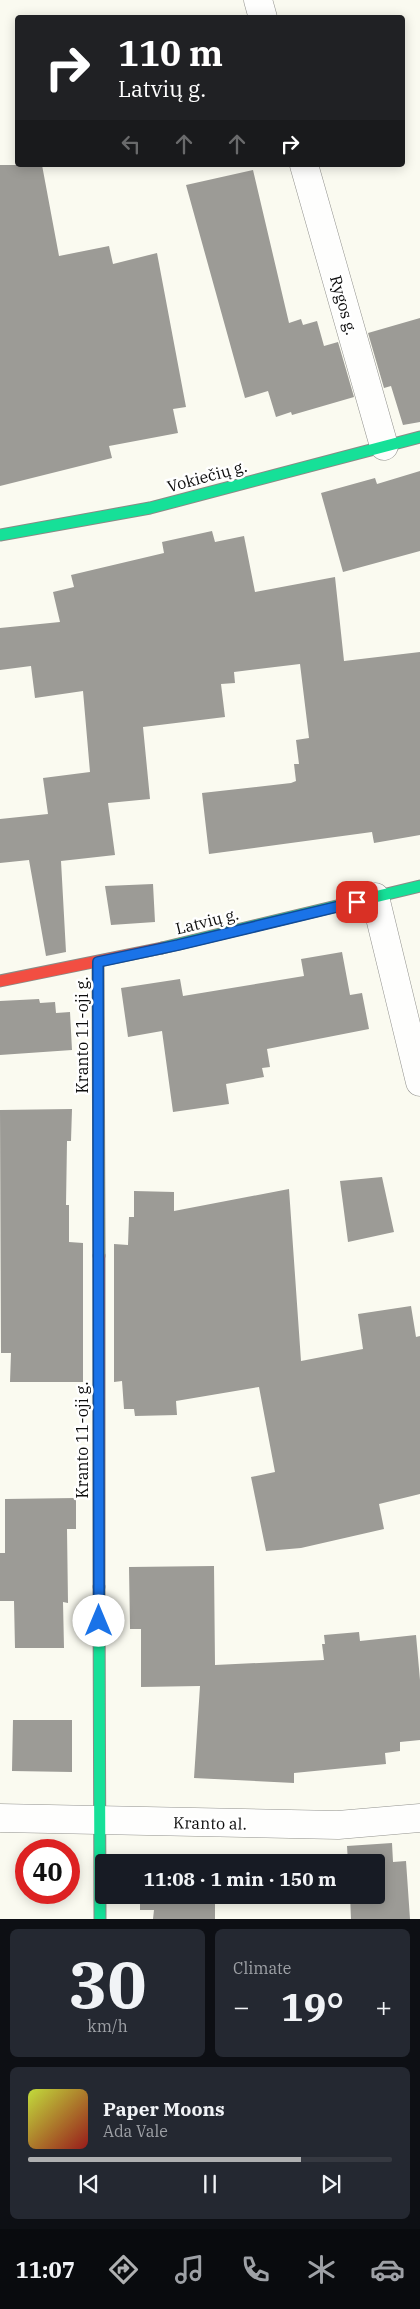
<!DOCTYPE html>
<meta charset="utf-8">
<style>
body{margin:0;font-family:"IBM Plex Serif",serif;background:#242831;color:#f1f3f6;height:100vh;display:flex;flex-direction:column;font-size:19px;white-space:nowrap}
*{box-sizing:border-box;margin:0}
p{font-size:16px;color:#9ea1a6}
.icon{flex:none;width:28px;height:28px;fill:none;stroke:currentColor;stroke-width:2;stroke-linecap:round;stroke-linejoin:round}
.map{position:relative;height:1919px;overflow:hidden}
.details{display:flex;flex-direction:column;gap:10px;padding:10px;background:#0d0f14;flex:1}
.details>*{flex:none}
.top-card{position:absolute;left:15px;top:15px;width:390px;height:152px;border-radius:5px;box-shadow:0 2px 12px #0003;background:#202124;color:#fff;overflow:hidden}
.speed{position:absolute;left:15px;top:1839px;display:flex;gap:10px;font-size:25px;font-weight:700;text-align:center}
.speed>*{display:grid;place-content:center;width:65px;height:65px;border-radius:50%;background:#171b24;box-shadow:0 2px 12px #0003;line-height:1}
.speed .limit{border:8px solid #d22;background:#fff;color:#111}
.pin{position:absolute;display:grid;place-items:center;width:42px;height:42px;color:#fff;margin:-21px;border-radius:10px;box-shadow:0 2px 8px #0006}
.me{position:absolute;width:55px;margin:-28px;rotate:0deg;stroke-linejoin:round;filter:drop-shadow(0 0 4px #0008)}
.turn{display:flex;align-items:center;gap:18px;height:105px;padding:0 20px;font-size:22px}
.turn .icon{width:65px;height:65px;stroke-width:2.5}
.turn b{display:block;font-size:35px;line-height:42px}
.lanes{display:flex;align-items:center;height:48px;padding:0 20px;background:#0003;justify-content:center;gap:25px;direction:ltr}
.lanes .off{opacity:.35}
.big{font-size:38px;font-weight:800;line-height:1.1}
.details .tile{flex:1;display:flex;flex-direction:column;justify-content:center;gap:8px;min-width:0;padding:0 18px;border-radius:8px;background:#242831}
.details .dial{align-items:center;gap:0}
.dial b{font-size:65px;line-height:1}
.song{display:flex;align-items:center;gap:15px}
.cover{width:60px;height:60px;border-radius:8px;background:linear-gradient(135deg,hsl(70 70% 55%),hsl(0 70% 35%))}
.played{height:5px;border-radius:2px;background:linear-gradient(90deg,#afb0b1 75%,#363941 75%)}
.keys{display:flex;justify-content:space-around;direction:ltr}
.heat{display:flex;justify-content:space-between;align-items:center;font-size:28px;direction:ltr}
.details .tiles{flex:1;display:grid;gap:10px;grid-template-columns:1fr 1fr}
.tile:last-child{grid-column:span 2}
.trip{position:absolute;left:95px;top:1854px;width:290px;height:50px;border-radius:5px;background:#171b24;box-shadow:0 2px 12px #0003;font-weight:800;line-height:50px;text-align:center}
.tabs{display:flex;height:80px;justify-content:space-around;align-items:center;background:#090b0e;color:#9ea1a6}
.tabs .icon{width:35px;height:35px}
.tabs .active{color:#afb0b1}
.tabs b{font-size:22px;color:#f1f3f6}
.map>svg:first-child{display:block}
.building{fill:#9c9b96}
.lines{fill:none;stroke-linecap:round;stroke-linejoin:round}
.street-casing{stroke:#93938f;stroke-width:29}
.fast-casing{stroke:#8a8a85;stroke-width:13}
.slow-casing{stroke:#8a8a85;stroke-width:13}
.jam-casing{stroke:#8a8a85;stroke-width:13}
.street{stroke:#fefefd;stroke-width:28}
.fast{stroke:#16e098;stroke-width:11}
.slow{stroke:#ffcf43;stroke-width:11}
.jam{stroke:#f24e42;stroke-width:11}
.route-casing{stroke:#114b97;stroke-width:12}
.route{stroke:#1a73e8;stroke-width:9}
.labels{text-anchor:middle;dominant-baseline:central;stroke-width:5;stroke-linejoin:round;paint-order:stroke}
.street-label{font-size:16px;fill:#0c0c0c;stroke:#fff}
</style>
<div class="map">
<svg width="420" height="1919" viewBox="0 0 420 1919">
<rect width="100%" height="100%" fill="#fafaf0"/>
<path class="building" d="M 0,165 L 42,165 L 59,256 L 109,246 L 113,264 L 157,253 L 186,407 L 173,409 L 178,433 L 109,446 L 112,458 L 0,486 Z
M 253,170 L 289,323 L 301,319 L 303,325 L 317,321 L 324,346 L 338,342 L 354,397 L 292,415 L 291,412 L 276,417 L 268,391 L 245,398 L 186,185 Z
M 420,318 L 420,422 L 403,425 L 391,386 L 384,388 L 368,333 Z
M 420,471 L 420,551 L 343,572 L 321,493 L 375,478 L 377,484 Z
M 212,531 L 215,542 L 244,536 L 255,592 L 335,577 L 344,661 L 420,652 L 420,835 L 374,843 L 372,832 L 209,854 L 202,793 L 291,783 L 296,781 L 294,764 L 299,764 L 296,740 L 309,738 L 300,664 L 234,672 L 235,683 L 221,684 L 225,717 L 143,727 L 150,799 L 108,803 L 115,855 L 61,861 L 66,952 L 46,956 L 29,860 L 0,863 L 0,819 L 48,814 L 43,778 L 90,772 L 83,691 L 35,698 L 31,666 L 0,670 L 0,628 L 60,622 L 53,592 L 74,587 L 71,575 L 164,553 L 162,542 Z
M 153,884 L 155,922 L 111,925 L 105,886 Z
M 342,952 L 350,995 L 362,993 L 369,1029 L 267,1049 L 270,1067 L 262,1068 L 264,1077 L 226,1084 L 229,1104 L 173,1112 L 162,1031 L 128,1037 L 121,988 L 180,979 L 183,996 L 304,976 L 301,959 Z
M 39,999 L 40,1003 L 55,1002 L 56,1013 L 70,1012 L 72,1050 L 0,1055 L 0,1001 Z
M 72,1109 L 71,1141 L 67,1141 L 66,1205 L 69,1205 L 69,1242 L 83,1243 L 83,1382 L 10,1382 L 11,1353 L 1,1353 L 0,1110 Z
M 382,1177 L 394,1232 L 348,1242 L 340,1181 Z
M 289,1189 L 301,1361 L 363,1349 L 358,1314 L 411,1306 L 416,1337 L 420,1336 L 420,1494 L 379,1504 L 384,1529 L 301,1548 L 266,1551 L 251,1477 L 275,1472 L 259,1387 L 176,1401 L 177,1415 L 135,1416 L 134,1409 L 124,1409 L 122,1381 L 114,1382 L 114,1244 L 128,1245 L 129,1217 L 134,1217 L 134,1191 L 174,1192 L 174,1211 Z
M 76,1498 L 76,1529 L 67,1529 L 68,1603 L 63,1602 L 64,1648 L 15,1648 L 14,1601 L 0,1601 L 0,1553 L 5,1553 L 5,1499 Z
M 214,1566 L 215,1665 L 324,1660 L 322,1644 L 325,1644 L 324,1635 L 359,1632 L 360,1641 L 416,1635 L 420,1680 L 420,1740 L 400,1742 L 400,1751 L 385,1753 L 386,1764 L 294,1773 L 294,1783 L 194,1778 L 200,1686 L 141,1687 L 141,1629 L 130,1629 L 129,1567 Z
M 13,1720 L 72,1720 L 72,1772 L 12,1771 Z
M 392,1843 L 393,1862 L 406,1861 L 410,1919 L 351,1919 L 350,1895 L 376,1895 L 376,1862 L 348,1862 L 347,1846 Z
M 141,1858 L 216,1859 L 216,1862 L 141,1862 Z
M 140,1895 L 215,1895 L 215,1919 L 153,1919 L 154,1910 L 140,1910 Z"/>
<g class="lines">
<defs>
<path id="street" d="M 258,0 L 263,18
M 304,165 L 384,446
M 375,897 L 420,1082
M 0,1818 L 338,1825 L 420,1818"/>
<path id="fast" d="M 0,535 L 150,508 L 420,437
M 162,948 L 420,886
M 99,1587 L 100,1919"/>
<path id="slow" d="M 98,962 L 99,1256"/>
<path id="jam" d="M 0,981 L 162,948
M 99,1256 L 99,1587"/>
</defs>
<use href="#street" class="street-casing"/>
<use href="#fast" class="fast-casing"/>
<use href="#slow" class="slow-casing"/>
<use href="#jam" class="jam-casing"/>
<use href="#street" class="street"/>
<use href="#fast" class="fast"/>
<use href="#slow" class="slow"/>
<use href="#jam" class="jam"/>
</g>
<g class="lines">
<defs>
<path id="route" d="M 99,1621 L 98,962 L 178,945 L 357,902"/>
</defs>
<use href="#route" class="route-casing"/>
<use href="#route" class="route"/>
</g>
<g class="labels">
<g class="street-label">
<text transform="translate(344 305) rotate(74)">Rygos g.</text>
<text transform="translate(207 476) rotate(-15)">Vokiečių g.</text>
<text transform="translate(207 921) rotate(-14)">Latvių g.</text>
<text transform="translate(82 1035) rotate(-90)">Kranto 11-oji g.</text>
<text transform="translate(82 1440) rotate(-90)">Kranto 11-oji g.</text>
<text transform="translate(210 1823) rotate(1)">Kranto al.</text>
</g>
</g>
</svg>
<div class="speed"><div class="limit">40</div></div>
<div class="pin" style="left:357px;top:902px;background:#d93025"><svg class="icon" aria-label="arrive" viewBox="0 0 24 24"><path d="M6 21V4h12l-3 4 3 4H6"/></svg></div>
<svg class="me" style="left:99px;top:1621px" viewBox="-20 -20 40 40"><circle r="19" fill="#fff"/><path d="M0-13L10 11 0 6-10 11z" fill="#1a73e8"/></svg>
<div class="trip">11:08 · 1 min · 150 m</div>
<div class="top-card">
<div class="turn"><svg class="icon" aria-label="right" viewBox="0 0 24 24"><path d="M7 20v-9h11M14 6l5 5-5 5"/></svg><div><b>110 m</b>Latvių g.</div></div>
<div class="lanes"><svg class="icon off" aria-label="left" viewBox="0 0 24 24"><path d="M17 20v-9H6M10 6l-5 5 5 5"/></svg><svg class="icon off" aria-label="ahead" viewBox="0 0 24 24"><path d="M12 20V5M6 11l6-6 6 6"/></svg><svg class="icon off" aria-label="ahead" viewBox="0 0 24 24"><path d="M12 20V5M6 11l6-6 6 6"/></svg><svg class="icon" aria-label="right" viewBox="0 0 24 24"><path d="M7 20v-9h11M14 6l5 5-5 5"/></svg></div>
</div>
</div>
<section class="details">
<div class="tiles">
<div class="tile dial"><b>30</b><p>km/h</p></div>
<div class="tile"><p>Climate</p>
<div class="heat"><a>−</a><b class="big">19°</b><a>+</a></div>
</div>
<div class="tile">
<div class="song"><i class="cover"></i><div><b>Paper Moons</b><p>Ada Vale</p></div></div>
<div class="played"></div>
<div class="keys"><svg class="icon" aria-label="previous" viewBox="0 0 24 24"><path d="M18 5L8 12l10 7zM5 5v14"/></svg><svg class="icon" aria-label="pause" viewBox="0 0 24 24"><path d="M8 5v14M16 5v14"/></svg><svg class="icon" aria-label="next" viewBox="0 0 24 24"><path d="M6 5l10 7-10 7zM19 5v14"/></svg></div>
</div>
</div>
</section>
<nav class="tabs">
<b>11:07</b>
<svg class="icon active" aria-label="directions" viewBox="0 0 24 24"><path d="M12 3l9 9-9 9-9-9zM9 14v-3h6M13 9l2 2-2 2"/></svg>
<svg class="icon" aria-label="music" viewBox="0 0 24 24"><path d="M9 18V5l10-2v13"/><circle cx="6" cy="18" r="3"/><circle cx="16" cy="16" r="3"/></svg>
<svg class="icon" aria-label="phone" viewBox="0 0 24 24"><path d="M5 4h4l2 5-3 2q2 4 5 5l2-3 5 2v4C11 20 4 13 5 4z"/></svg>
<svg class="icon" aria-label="climate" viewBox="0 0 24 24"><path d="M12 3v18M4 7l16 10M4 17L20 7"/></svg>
<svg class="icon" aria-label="car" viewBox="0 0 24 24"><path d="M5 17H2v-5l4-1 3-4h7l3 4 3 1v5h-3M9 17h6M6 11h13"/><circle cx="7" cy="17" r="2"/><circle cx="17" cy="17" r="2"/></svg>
</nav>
